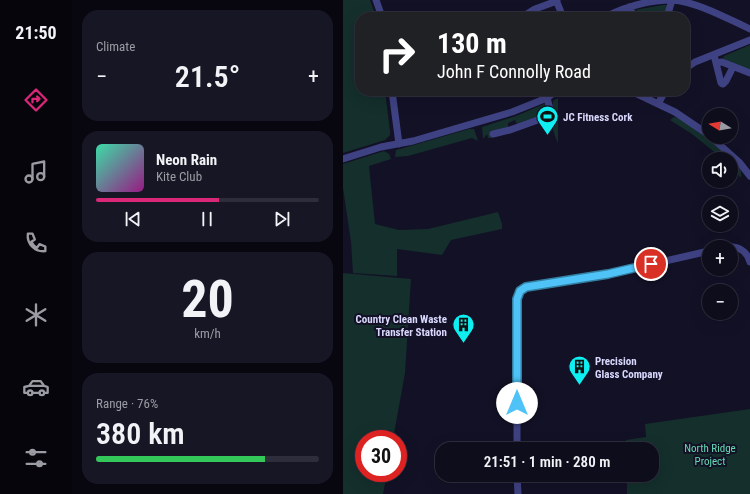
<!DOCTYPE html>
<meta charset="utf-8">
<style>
body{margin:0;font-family:"Roboto Condensed",sans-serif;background:#171625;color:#f1f3f6;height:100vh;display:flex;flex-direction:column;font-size:15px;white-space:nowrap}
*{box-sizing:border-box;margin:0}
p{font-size:13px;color:#9b9ca3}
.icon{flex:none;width:22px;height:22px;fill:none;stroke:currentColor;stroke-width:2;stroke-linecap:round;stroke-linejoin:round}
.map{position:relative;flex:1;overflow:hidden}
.sheet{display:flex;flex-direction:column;gap:10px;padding:10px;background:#08070f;width:271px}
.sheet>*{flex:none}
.banner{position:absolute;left:12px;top:12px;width:335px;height:84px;border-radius:16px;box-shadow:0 4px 16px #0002,0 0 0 1px #2e2d3b;background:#202124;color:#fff;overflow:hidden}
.needle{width:26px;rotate:281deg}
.controls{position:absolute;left:359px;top:108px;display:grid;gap:8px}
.controls a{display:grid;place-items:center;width:36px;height:36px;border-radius:50%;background:#0e0d1c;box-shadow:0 4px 16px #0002,0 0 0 1px #2e2d3b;font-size:20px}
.speed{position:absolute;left:12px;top:430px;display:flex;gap:8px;font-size:20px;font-weight:700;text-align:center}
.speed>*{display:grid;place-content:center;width:52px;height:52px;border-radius:50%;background:#0e0d1c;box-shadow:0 4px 16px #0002,0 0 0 1px #2e2d3b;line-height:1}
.speed .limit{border:6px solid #d22;background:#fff;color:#111}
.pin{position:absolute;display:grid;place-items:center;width:34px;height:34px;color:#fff;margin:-17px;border:2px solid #fff;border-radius:50%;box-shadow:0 1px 4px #0007}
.me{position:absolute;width:44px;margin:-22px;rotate:0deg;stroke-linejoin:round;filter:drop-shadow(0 0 3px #0008)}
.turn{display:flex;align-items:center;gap:14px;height:84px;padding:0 16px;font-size:18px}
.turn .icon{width:52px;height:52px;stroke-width:2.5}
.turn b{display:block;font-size:28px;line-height:34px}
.big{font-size:30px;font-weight:600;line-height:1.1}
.sheet .card{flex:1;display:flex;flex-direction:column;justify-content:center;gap:6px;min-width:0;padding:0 14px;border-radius:16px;background:#171625}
.sheet .dial{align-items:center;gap:0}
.dial b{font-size:52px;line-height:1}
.song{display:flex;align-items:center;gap:12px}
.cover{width:48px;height:48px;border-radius:6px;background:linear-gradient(135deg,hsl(160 70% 55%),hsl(310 70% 35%))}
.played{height:4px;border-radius:2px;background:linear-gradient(90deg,#db2777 55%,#2e2d3b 55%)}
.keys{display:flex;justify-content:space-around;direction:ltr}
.heat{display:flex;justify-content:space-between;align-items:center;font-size:22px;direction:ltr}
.charge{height:6px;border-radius:3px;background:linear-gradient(90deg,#34c759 76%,#2e2d3b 0)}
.trip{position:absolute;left:92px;top:442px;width:224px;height:40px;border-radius:16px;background:#0e0d1c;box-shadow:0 4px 16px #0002,0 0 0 1px #2e2d3b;font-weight:600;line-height:40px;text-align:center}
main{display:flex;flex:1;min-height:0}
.tab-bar{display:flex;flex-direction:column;width:72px;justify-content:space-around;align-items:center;background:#06050b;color:#9b9ca3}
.tab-bar .icon{width:28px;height:28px}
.tab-bar .current{color:#db2777}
.tab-bar b{font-size:18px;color:#f1f3f6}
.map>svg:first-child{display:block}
.green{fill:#142f2c}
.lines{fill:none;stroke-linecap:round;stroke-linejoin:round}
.minor{stroke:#3f4282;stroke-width:7}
.route-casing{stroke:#337fa1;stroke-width:10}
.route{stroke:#4fc3f7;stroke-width:7}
.labels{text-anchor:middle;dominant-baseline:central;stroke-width:4;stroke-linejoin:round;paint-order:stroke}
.poi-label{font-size:11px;font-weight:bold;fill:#d9d8fd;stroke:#131126;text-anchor:start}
.park-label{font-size:11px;fill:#67d9b3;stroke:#131126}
</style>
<main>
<nav class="tab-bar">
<b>21:50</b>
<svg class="icon current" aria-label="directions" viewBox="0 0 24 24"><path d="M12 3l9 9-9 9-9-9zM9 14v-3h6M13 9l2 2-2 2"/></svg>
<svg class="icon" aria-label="music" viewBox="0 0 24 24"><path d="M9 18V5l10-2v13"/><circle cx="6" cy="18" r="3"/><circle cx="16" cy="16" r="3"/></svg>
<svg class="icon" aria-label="phone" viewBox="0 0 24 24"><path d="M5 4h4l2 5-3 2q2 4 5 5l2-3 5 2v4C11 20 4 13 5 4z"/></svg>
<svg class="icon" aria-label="climate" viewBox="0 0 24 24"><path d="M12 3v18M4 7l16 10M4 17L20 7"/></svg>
<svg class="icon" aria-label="car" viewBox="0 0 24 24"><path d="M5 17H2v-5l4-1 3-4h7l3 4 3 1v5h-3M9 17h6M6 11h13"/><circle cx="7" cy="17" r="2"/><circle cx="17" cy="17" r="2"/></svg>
<svg class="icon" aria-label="filters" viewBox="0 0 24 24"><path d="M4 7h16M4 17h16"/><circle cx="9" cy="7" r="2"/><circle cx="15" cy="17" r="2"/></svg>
</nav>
<section class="sheet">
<div class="card"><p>Climate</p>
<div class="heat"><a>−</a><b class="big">21.5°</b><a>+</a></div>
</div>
<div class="card">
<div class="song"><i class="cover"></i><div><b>Neon Rain</b><p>Kite Club</p></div></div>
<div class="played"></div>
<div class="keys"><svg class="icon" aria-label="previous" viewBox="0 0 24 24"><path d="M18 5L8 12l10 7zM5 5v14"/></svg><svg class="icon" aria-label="pause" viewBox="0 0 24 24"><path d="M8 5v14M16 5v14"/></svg><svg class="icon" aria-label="next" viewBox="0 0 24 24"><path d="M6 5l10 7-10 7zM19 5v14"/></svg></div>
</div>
<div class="card dial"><b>20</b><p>km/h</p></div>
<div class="card"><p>Range · 76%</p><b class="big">380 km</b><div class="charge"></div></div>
</section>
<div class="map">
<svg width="407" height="494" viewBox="0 0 407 494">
<rect width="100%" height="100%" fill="#131126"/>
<path class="green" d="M 0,0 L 27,0 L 33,17 L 17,17 L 17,91 L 42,91 L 47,131 L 47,135 L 42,140 L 0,153 Z
M 320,5 L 324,5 L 324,6 L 322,17 L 298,17 L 294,10 L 290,12 L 291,10 Z
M 407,45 L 407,70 L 384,61 L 380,58 L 381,56 Z
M 215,98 L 215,143 C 210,134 212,130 205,121 L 210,116 L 210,101 Z
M 201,104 L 204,108 L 202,114 L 174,124 L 172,120 L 165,123 L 165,127 L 147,131 L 149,138 L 145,138 L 144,134 L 140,139 L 139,127 L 173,116 Z
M 331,117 C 347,121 388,154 397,169 C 399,172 398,174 398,178 L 388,167 L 388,159 L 380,159 L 349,134 L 327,120 Z
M 126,129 L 131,129 L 135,141 L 129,138 L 65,156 L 52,157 L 53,150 L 57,149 Z
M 41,151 L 46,154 L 48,159 L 26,166 L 32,224 L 56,230 L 85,229 L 155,212 L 159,224 L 159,229 L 108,240 L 99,255 L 54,249 L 54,276 L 10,273 L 8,242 L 0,188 L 0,164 Z
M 0,273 L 68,279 L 62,373 L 50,439 L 21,439 L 21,473 L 44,473 L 40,494 L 0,494 Z
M 407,409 L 407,494 L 284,494 L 284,475 L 309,475 L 309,449 L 283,449 L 283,440 L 303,437 L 302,424 Z"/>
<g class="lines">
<path class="minor" d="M 33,0 L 39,17
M 213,0 L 220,17
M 286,7 L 291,17
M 179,17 L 192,9 L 214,1
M 262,17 C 282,7 307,0 330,0 C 357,3 383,18 407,29
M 324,17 L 329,0
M 371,55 L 378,83 L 380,84 L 383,81 L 390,67
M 373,63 L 379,62 L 407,73
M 342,69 L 352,62 L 407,40
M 49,91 L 56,144
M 288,91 L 332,112 L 366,135
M 315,104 L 322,91
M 150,134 L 167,130 L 203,117 L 207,109 L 204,98
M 368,137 L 396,162 L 407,176
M 0,159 L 38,147 L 70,141 L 169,112 L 204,98 L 213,91
M 384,247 C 395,246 404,251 407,262
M 174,449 L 174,299 L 177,291 L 183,287 L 265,274 L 366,251
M 174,475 L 175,494"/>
</g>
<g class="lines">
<defs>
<path id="route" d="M 174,403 L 174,299 L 177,291 L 183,287 L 265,274 L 308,264"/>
</defs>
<use href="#route" class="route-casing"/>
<use href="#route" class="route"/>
</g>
<defs>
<symbol id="stadium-pin" viewBox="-11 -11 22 30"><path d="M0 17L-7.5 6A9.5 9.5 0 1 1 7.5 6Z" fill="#0feef1" stroke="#131126"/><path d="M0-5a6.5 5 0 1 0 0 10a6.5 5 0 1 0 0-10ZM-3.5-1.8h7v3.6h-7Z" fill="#111"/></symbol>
<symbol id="building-pin" viewBox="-11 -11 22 30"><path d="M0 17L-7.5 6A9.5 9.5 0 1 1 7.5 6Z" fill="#0feef1" stroke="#131126"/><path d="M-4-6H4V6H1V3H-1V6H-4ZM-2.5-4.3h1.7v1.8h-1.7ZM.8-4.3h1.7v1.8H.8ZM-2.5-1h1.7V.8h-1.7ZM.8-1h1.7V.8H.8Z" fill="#111"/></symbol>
</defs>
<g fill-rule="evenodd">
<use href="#stadium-pin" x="192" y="104" width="25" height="34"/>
<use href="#building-pin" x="108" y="312" width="25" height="34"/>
<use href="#building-pin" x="224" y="354" width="25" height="34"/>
</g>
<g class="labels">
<g class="poi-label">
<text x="220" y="117">JC Fitness Cork</text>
<text x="104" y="319" text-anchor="end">Country Clean Waste<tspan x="104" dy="13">Transfer Station</tspan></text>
<text x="252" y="361">Precision<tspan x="252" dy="13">Glass Company</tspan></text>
</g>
<g class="park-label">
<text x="367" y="448">North Ridge<tspan x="367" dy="13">Project</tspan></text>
</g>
</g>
</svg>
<div class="controls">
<a><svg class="needle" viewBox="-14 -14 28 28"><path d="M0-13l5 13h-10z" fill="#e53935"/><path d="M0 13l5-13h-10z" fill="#9b9ca3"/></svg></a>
<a><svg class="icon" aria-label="sound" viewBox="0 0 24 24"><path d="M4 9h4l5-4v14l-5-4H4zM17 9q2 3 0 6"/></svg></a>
<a><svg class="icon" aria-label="layers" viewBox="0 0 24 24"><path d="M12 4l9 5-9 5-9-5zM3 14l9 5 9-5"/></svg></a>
<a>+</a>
<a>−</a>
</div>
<div class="speed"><div class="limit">30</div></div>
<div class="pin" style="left:308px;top:264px;background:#d93025"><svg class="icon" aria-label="arrive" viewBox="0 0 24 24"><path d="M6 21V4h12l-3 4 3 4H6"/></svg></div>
<svg class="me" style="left:174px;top:403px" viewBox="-20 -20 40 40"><circle r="19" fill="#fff"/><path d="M0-13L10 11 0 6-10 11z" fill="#4fc3f7"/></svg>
<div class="trip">21:51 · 1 min · 280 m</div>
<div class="banner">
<div class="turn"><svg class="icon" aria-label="right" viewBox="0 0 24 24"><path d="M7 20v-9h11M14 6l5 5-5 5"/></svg><div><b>130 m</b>John F Connolly Road</div></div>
</div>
</div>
</main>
